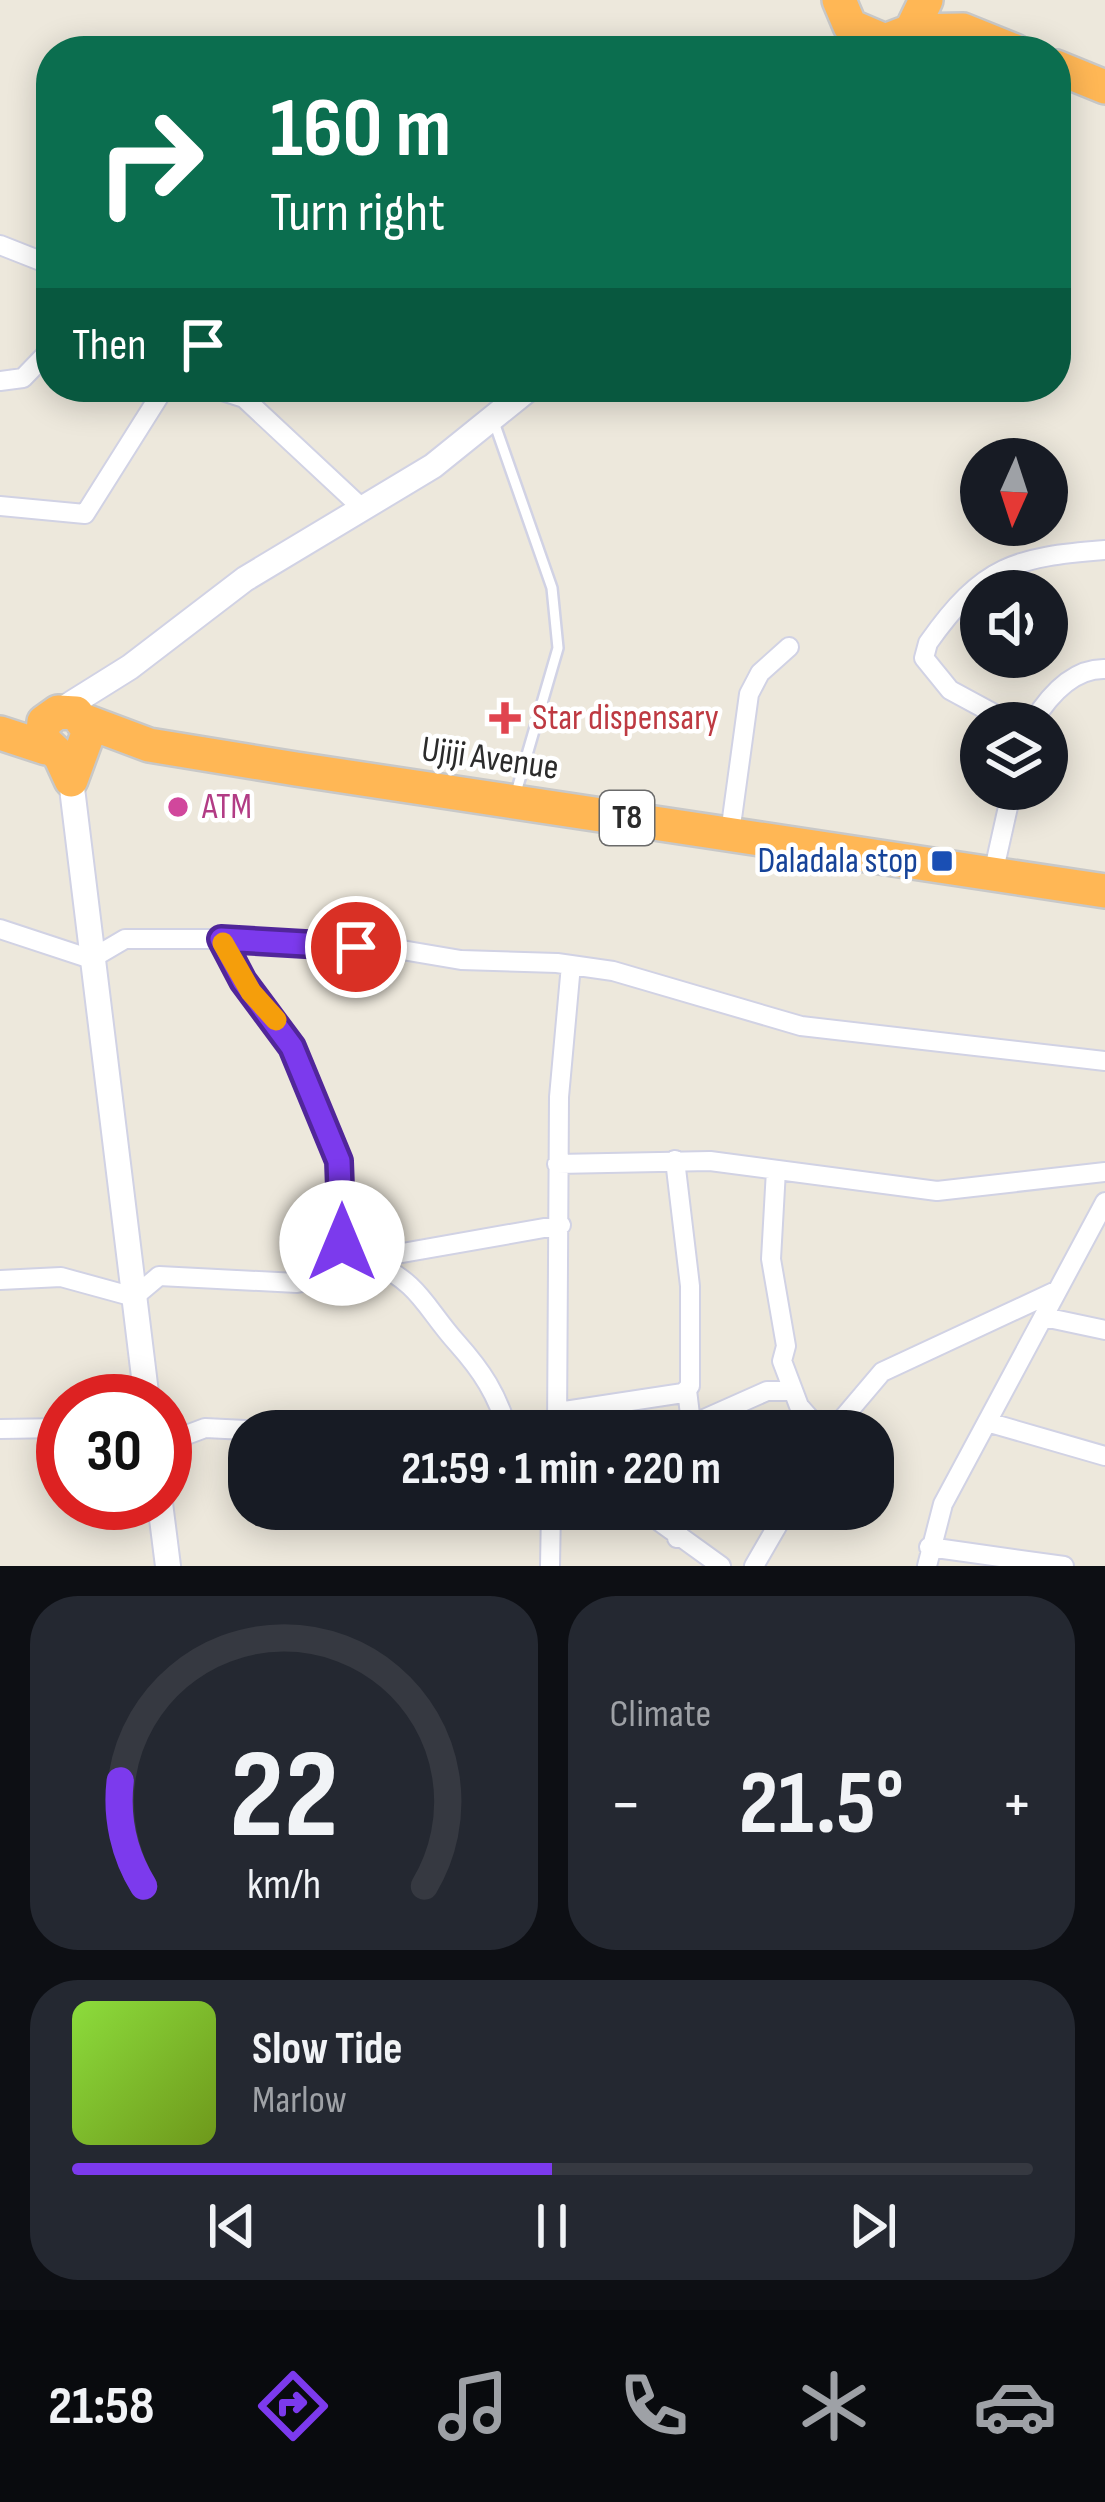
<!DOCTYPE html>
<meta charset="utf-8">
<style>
body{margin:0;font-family:"Sofia Sans Condensed",sans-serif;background:#242831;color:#f1f3f6;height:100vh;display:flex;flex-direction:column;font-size:45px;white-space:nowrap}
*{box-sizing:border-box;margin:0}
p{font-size:39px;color:#9ea1a6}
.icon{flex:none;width:66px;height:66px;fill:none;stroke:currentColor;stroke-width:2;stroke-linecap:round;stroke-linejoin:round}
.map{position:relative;height:1566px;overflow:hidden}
.panel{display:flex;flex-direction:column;gap:30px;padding:30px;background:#0d0f14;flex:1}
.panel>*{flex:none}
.top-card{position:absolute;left:36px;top:36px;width:1035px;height:366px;border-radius:48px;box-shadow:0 6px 30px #0003;background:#0b6e4f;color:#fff;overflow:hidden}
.needle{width:78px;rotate:183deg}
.tools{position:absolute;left:960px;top:438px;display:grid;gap:24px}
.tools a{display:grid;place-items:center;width:108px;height:108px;border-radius:50%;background:#171b24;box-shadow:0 6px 30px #0003;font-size:60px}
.speed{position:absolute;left:36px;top:1374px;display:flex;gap:24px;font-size:60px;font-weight:700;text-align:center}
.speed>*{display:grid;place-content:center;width:156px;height:156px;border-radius:50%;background:#171b24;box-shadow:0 6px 30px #0003;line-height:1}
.speed .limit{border:18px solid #d22;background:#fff;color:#111}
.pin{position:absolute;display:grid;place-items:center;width:102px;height:102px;color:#fff;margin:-51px;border:6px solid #fff;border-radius:50%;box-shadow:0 3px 12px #0007}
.me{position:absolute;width:132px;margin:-66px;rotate:0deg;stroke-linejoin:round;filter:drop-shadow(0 0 9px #0008)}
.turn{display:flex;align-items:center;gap:42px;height:252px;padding:0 36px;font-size:54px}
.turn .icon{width:156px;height:156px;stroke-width:2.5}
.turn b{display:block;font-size:84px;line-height:102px}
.then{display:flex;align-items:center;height:114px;padding:0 36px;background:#0003;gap:24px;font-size:45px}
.big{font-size:90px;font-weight:700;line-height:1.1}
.panel .tile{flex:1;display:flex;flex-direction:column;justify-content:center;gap:18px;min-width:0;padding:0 42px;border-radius:48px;background:#242831}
.panel .dial{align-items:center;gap:0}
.dial svg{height:312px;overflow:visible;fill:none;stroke:#363941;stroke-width:7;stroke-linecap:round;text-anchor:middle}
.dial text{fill:#f1f3f6;stroke:none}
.song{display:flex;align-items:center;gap:36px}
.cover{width:144px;height:144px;border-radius:18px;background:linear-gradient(135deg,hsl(90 70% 55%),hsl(80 70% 35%))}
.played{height:12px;border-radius:6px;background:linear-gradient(90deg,#7c3aed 50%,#363941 50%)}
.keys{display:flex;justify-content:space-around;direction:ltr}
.heat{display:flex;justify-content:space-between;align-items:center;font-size:66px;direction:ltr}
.panel .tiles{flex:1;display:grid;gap:30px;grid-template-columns:1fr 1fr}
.tile:last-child{grid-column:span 2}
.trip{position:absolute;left:228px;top:1410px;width:666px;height:120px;border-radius:48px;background:#171b24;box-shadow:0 6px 30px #0003;font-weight:700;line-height:120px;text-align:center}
.tabs{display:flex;height:192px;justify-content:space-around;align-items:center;background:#090b0e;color:#9ea1a6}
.tabs .icon{width:84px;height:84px}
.tabs .current{color:#7c3aed}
.tabs b{font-size:54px;color:#f1f3f6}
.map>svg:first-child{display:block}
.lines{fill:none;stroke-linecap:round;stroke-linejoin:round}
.lane-casing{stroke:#d1d2e4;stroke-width:14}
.street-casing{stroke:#d1d2e4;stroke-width:22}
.secondary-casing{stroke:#d1d2e4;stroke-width:28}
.highway-casing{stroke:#c8c8c8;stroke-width:38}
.lane{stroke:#fff;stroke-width:9}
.street{stroke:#fff;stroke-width:18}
.secondary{stroke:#fff;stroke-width:24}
.highway{stroke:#ffb755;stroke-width:33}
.route-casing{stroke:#51269a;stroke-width:30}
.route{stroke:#7c3aed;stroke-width:21}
.slow{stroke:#f59e0b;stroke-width:21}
.health-dot{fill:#e0444e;stroke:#fff;stroke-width:4.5}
.hotel-dot{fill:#d1479c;stroke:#fff;stroke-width:4.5}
.transit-dot{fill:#1a4fb4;stroke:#fff;stroke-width:4.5}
.labels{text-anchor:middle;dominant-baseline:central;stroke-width:9;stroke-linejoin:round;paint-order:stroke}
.shield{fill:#fff;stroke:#6b6b6b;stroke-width:3}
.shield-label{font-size:33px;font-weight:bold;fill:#2b2b2b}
.health-label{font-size:36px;fill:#be3a42;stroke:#fff;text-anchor:start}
.street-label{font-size:36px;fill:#2b2b2b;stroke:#fff}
.hotel-label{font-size:36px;fill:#b23c85;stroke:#fff;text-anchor:start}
.transit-label{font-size:36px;fill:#164399;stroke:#fff;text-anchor:end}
</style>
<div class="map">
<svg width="1105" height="1566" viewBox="0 0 1105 1566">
<rect width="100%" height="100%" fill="#ede8dc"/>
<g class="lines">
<defs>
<path id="lane" d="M 494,422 L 552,588 L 558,648 L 515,796"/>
<path id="street" d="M 0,245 L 51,265
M 0,381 L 23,378 L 51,349
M 210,387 L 244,398 L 363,509
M 0,506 L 85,514 L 165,387
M 1011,723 L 950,690 L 924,658 L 928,643 C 983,565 1015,557 1105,550
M 1032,723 C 1048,697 1073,668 1105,669
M 730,833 L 749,694 L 760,673 L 789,647
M 993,874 L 1012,789
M 0,929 L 91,959 L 125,939 L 222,939 L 402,950 L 461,960 L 557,963 L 613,971 L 801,1026 L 1105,1061
M 222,939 L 243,981 L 293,1047 L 339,1161 L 344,1214 L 334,1276
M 557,1164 L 710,1161 L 937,1191 L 1105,1172
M 776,1170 L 771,1259 L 786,1346 L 782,1361 L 799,1406 L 821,1431
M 371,1261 C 421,1284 424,1306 457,1343 C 482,1371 497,1394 508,1431
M 0,1280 L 61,1277 L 134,1297 L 159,1276 L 297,1283 L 334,1276 L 391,1255 L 561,1225
M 1044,1317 L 1105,1330
M 687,1390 L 692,1431
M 558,1412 L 683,1393 L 690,1386 L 690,1286 L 675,1160
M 704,1419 L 767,1391 L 793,1391
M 987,1422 L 1105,1456
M 0,1429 L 63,1428
M 557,1431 L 559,1097 L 571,965
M 832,1431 L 882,1372 L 1056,1291
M 165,1443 L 205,1428 L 267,1431
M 642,1509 L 721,1566
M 677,1538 L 681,1509
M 929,1547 L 1064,1566
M 550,1566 L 551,1509
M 754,1566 L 787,1509
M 927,1566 L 943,1504 L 1105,1202"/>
<path id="secondary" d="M 58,712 L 130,667 L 245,579 L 433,466 L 531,387
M 71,780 L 147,1401
M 160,1503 L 168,1566"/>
<path id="highway" d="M 839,0 L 850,26 L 885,41 L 911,31 L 926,0
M 911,31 L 963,30 L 1015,51
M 1056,67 L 1105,87
M 58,712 L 76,713 L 89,731 L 71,780 L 60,756 L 42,739 L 44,722 Z
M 85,721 L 149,745 L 296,769 L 1105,891
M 0,733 L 46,748"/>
</defs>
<use href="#lane" class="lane-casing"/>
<use href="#street" class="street-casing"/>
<use href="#secondary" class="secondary-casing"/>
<use href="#highway" class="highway-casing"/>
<use href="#lane" class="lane"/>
<use href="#street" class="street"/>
<use href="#secondary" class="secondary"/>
<use href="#highway" class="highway"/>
</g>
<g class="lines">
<defs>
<path id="route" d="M 342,1243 L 339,1161 L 292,1047 L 243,981 L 221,939 L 356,947"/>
</defs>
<use href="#route" class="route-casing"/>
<use href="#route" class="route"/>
<path class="slow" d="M 223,943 L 251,992 L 276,1020"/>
</g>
<path class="health-dot" d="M499 700h12v12h12v12h-12v12h-12v-12h-12v-12h12z"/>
<circle class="hotel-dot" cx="178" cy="807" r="12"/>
<rect class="transit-dot" x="930" y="849" width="24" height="24" rx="6"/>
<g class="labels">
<rect class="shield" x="600" y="791" width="54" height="54" rx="9"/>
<g class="shield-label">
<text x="627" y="818">T8</text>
</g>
<g class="health-label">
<text x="532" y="718">Star dispensary</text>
</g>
<g class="street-label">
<text transform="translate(490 759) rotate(8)">Ujiji Avenue</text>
</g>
<g class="hotel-label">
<text x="202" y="807">ATM</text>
</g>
<g class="transit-label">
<text x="918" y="861">Daladala stop</text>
</g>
</g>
</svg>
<div class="tools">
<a><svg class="needle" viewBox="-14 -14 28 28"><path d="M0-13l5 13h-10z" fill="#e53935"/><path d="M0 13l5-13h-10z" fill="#9ea1a6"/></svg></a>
<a><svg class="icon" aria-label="sound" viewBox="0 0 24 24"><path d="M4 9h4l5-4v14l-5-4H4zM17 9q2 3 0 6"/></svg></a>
<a><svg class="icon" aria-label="layers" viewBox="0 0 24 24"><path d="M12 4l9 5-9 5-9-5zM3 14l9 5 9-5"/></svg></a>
</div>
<div class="speed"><div class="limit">30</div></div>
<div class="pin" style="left:356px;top:947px;background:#d93025"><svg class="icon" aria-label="arrive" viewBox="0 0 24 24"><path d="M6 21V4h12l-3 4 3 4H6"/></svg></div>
<svg class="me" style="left:342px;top:1243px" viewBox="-20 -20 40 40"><circle r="19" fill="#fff"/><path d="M0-13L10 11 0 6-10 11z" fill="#7c3aed"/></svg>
<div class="trip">21:59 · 1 min · 220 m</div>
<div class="top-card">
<div class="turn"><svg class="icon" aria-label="right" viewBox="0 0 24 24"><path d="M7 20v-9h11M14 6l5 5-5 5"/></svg><div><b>160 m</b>Turn right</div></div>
<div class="then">Then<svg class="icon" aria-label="arrive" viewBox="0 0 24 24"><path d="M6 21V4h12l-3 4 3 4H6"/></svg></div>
</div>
</div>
<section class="panel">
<div class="tiles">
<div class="tile dial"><svg viewBox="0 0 100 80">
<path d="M14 69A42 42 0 1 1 86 69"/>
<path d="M14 69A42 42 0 0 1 8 42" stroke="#7c3aed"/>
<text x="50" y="56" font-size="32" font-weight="700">22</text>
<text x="50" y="72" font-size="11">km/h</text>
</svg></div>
<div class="tile"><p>Climate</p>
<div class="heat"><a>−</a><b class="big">21.5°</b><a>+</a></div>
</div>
<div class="tile">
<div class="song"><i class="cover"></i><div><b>Slow Tide</b><p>Marlow</p></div></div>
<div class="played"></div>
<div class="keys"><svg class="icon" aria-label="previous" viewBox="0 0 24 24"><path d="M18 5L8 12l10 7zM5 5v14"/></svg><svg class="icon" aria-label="pause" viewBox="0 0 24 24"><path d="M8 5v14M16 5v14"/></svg><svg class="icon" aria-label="next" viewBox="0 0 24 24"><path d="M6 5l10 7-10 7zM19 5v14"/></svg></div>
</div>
</div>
</section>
<nav class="tabs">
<b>21:58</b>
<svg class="icon current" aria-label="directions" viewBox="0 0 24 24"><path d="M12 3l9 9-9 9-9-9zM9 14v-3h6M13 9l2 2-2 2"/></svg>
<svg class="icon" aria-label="music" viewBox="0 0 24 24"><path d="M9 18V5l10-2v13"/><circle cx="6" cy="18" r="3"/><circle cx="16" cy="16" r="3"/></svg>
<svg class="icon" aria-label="phone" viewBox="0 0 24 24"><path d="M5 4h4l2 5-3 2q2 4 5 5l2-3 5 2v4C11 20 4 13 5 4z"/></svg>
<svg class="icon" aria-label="climate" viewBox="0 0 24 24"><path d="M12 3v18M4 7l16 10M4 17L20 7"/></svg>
<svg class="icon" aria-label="car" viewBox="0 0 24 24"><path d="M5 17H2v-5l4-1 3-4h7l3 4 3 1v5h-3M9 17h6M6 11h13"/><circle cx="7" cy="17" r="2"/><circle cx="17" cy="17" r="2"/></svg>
</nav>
